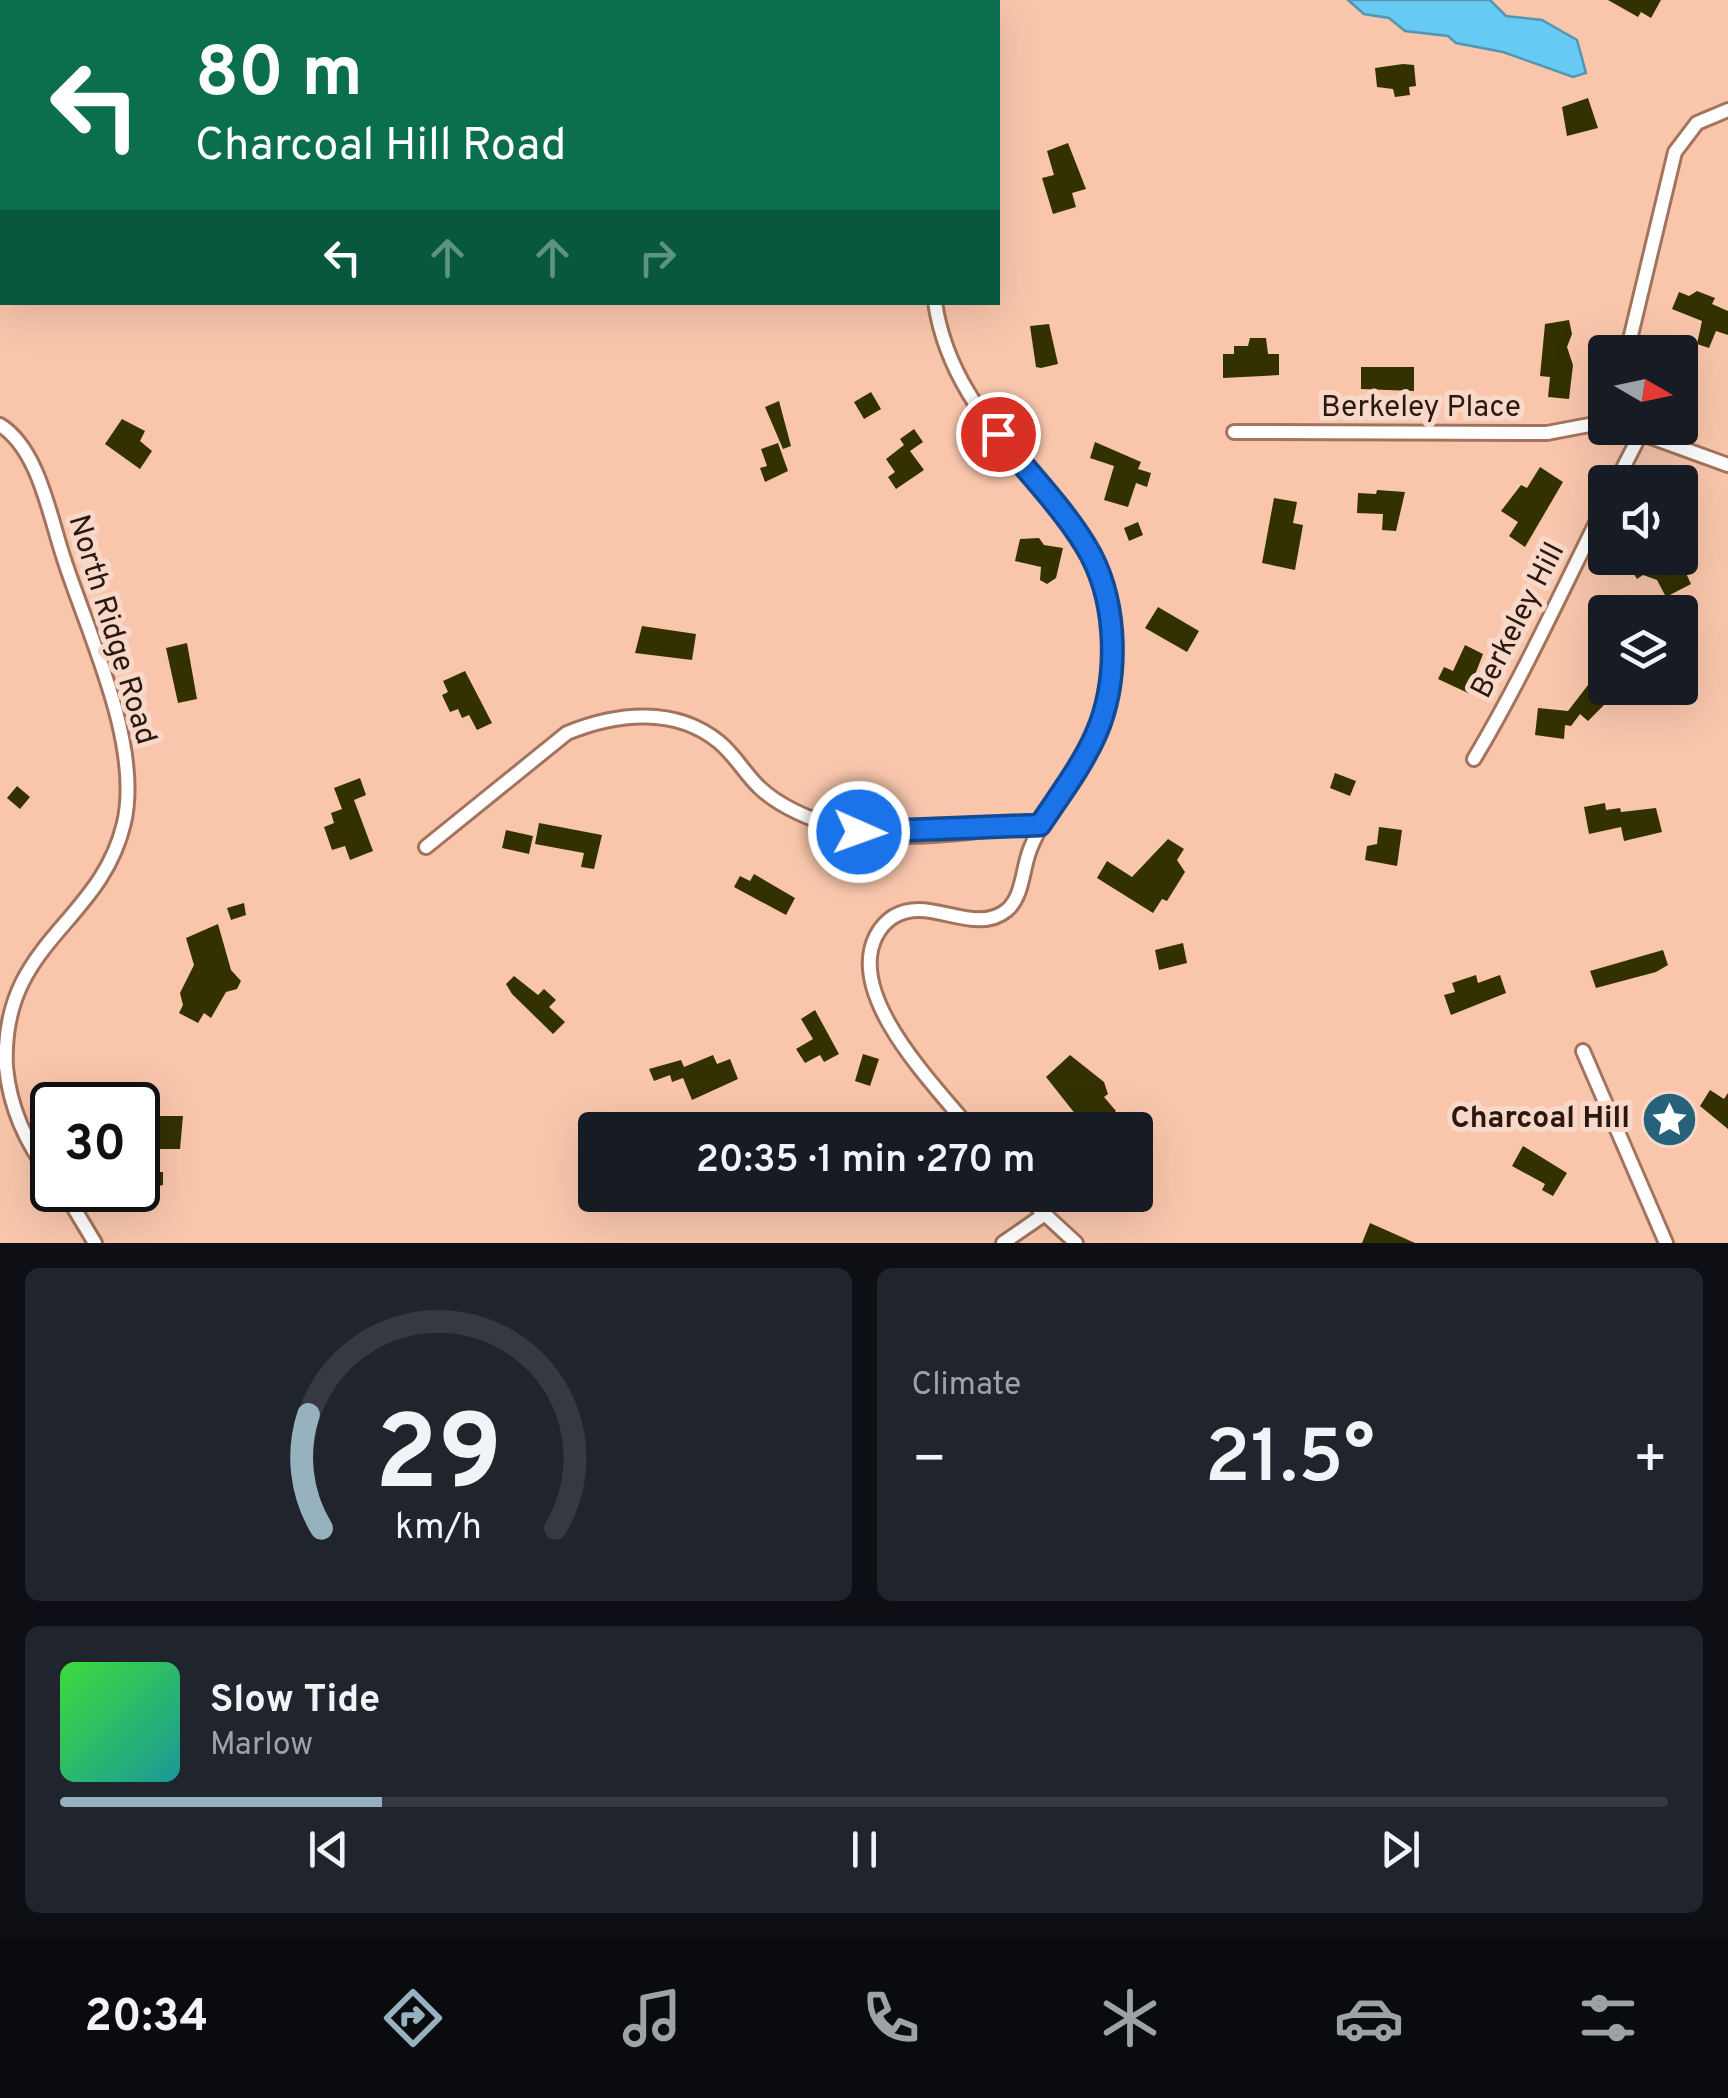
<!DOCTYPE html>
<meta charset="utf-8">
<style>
body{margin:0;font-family:Overpass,sans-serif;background:#20242c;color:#f1f3f6;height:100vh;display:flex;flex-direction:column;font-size:38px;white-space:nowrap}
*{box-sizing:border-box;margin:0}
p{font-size:32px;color:#9ea1a6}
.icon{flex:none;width:55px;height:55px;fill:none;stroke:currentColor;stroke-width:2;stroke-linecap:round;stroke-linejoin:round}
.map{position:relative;height:1243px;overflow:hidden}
.drawer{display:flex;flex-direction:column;gap:25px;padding:25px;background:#0d0f14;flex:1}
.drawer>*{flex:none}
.guide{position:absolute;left:0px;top:0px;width:1000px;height:305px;box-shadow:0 10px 40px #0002;background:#0b6e4f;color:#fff;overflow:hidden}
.needle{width:65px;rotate:99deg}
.buttons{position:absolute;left:1588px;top:335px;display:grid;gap:20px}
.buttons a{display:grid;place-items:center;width:110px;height:110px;border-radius:10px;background:#171b24;box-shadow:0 10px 40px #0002;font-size:50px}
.speed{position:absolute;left:30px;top:1082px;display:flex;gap:20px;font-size:50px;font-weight:700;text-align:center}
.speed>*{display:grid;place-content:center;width:130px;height:130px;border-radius:50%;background:#171b24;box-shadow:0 10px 40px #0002;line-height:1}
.speed .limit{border:5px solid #111;border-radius:15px;background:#fff;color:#111}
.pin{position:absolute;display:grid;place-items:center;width:85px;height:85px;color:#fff;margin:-42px;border:5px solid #fff;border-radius:50%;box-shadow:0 2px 10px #0007}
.me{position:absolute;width:110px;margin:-55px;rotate:92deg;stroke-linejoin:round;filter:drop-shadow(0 0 8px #0008)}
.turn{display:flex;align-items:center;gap:35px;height:210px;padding:0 30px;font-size:45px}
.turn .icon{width:130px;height:130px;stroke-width:2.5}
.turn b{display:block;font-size:70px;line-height:85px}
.lanes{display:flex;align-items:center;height:95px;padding:0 30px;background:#0003;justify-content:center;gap:50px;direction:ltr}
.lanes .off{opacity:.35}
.big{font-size:75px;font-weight:600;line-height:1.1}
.drawer .tile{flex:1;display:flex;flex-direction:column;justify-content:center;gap:15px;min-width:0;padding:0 35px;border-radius:15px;background:#20242c}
.drawer .dial{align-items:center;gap:0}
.dial svg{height:260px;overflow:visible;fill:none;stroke:#363941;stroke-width:7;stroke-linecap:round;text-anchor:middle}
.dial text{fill:#f1f3f6;stroke:none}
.song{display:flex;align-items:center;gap:30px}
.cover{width:120px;height:120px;border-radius:15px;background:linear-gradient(135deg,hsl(120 70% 55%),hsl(180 70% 35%))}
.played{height:10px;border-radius:5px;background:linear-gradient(90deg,#96b2be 20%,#363941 20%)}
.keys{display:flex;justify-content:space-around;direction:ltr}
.heat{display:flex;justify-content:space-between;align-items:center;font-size:55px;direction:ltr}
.drawer .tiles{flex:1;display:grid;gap:25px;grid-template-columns:1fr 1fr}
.tile:last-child{grid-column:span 2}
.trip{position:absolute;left:578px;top:1112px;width:575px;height:100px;border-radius:10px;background:#171b24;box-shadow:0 10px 40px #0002;font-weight:600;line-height:100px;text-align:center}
.tab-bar{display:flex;height:160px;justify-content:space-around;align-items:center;background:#090b0e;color:#9ea1a6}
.tab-bar .icon{width:70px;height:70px}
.tab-bar .active{color:#96b2be}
.tab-bar b{font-size:45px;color:#f1f3f6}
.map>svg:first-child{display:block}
.water{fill:#66caf4;stroke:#5495af;stroke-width:2.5}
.building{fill:#333100}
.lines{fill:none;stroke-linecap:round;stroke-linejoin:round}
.street-casing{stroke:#a3745d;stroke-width:18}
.secondary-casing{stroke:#a3745d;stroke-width:22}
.street{stroke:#fff;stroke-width:12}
.secondary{stroke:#fddcee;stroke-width:18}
.route-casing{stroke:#114b97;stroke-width:25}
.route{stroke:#1a73e8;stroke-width:18}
.labels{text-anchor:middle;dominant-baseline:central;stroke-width:10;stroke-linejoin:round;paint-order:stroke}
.street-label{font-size:30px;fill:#2b190f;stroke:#f8d8c9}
.poi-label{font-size:30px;font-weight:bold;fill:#2b190f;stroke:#f8d8c9;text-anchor:end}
</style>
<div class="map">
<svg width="1728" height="1243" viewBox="0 0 1728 1243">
<rect width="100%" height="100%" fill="#f9c6ac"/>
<path class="water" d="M 1348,0 L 1490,0 L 1506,16 L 1542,20 L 1577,40 L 1586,73 L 1573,77 L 1503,52 L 1456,43 L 1448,36 L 1405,31 L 1389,18 L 1364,14 Z"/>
<path class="building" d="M 1608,0 L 1661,0 L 1651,18 L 1641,12 L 1638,17 Z
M 1403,64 L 1414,65 L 1416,86 L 1409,87 L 1410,95 L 1395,97 L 1393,89 L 1377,87 L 1375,68 Z
M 1588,98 L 1598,128 L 1567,136 L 1562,107 Z
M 1068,143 L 1086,189 L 1072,193 L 1076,207 L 1053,214 L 1042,178 L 1054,175 L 1047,151 Z
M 1697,291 L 1715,298 L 1712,304 L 1728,311 L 1728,335 L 1716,331 L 1709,348 L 1697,344 L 1702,321 L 1672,309 L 1679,292 L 1689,296 Z
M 1569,320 L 1572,334 L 1567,347 L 1573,365 L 1569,399 L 1548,397 L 1550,377 L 1540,376 L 1545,324 Z
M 1049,324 L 1058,364 L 1041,368 L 1036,367 L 1030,326 Z
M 1250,338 L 1266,338 L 1268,354 L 1279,354 L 1279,375 L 1223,378 L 1223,354 L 1234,354 L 1234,346 L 1248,346 Z
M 1361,367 L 1414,367 L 1414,391 L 1361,389 Z
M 871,392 L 881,409 L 864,419 L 854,402 Z
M 779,401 L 791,446 L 783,449 L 765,407 Z
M 122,419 L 145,431 L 140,441 L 152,451 L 140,469 L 105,444 Z
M 914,429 L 923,442 L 910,451 L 924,470 L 896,489 L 888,477 L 895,472 L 886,459 L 904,445 L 900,439 Z
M 1095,442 L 1141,462 L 1138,469 L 1151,473 L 1147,487 L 1136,483 L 1128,507 L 1104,500 L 1114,466 L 1090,458 Z
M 778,443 L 788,471 L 765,482 L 760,468 L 767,466 L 761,449 Z
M 1540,467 L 1563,482 L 1525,547 L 1509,536 L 1518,522 L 1501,511 L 1521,485 L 1527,488 Z
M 1377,490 L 1405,492 L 1396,531 L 1382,530 L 1383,514 L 1357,513 L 1358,493 L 1376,494 Z
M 1274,498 L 1297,502 L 1293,523 L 1303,525 L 1295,570 L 1262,563 Z
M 1138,522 L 1143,535 L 1129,541 L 1124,528 Z
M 1039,538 L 1044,545 L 1063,548 L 1056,578 L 1047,584 L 1040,580 L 1041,567 L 1015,561 L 1020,539 Z
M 1643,558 L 1648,563 L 1669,558 L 1677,573 L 1684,569 L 1691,584 L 1666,597 L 1657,580 L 1643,575 L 1637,579 L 1629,566 Z
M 1158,607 L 1199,631 L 1187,652 L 1145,628 Z
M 642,626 L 696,634 L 692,660 L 635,653 Z
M 187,643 L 197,699 L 178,703 L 166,648 Z
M 1465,645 L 1483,654 L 1468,693 L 1438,679 L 1444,667 L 1453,671 Z
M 1605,663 L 1605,688 L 1618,688 L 1603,706 L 1588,721 L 1580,714 L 1571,726 L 1565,725 L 1564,739 L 1535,735 L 1538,708 L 1568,711 Z
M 465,671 L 492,723 L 477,730 L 469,715 L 462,718 L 458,709 L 450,712 L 442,695 L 448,692 L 443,681 Z
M 1335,773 L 1356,781 L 1350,796 L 1330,788 Z
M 360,778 L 366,795 L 354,800 L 373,851 L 350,860 L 345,846 L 332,850 L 324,827 L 334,823 L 331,813 L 342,809 L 334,788 Z
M 17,786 L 30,797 L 20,809 L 7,798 Z
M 1605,803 L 1606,810 L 1620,808 L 1621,812 L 1656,808 L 1662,832 L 1624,841 L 1621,827 L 1589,834 L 1584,807 Z
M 539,823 L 602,835 L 594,869 L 581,867 L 584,853 L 535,844 Z
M 1379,827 L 1402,830 L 1397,866 L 1365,860 L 1367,846 L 1377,844 Z
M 506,830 L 533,836 L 529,854 L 502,848 Z
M 1168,839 L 1184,849 L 1177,860 L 1185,872 L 1167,901 L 1162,899 L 1153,913 L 1097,878 L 1107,861 L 1132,877 Z
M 754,874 L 795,898 L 786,915 L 734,887 L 740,876 L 750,881 Z
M 244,903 L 246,915 L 231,920 L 227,908 Z
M 218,924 L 231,970 L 241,981 L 237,989 L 226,992 L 211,1018 L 204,1013 L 198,1023 L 179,1013 L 183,1005 L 180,993 L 194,965 L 186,938 Z
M 1183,943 L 1187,963 L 1159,970 L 1155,950 Z
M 1663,950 L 1668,965 L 1656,972 L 1596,988 L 1590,971 Z
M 1476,975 L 1478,983 L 1500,975 L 1506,993 L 1451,1015 L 1444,995 L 1455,992 L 1452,983 Z
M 514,976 L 538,995 L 544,989 L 556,1000 L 549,1007 L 565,1022 L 553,1034 L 512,994 L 506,984 Z
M 815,1010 L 839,1054 L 824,1062 L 820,1055 L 805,1063 L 796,1049 L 813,1039 L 801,1019 Z
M 863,1054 L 879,1059 L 870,1086 L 855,1081 Z
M 713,1055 L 717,1064 L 730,1059 L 738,1079 L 692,1100 L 683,1078 L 672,1082 L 670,1075 L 654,1081 L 649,1069 L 681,1060 L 684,1067 Z
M 1070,1055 L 1104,1082 L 1108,1094 L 1104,1097 L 1116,1111 L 1110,1117 L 1116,1124 L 1110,1130 L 1088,1130 L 1046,1077 Z
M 1710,1090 L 1724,1099 L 1728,1093 L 1728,1129 L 1700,1106 Z
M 141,1116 L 183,1116 L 180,1149 L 147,1149 Z
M 1523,1146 L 1567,1173 L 1553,1196 L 1542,1190 L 1545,1184 L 1512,1166 Z
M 138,1172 L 163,1172 L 163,1185 L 138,1190 Z
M 1370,1223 L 1415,1243 L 1362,1243 Z"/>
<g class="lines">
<defs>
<path id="street" d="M 891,0 L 891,2
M 935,302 C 959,468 1149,510 1104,707 C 1092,759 1051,798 1031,847 C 1022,867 1024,895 1007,910 C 982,931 947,910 919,910 C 899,910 885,919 876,936 C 845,997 936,1086 971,1130
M 1627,352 L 1675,152 L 1697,123 L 1728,110
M 0,425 C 39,449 50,518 64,559 C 88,634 142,744 124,823 C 100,925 0,942 6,1067 C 10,1109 26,1144 52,1177
M 1626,428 L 1728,465
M 1234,432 L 1547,433 L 1605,422
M 1616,482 L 1640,435
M 1474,759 C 1523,677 1562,590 1605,505
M 426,847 L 567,733 C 616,713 675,706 719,742 C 735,755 745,774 760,788 C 780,807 815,821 842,829 C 903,845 978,829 1040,825
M 1583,1051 L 1666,1243
M 63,1190 L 95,1243
M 1024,1195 L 1076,1243
M 1003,1243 L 1042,1216"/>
<path id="secondary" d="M 826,2 L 832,0
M 0,145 L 2,144"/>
</defs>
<use href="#street" class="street-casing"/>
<use href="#secondary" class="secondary-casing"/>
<use href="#street" class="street"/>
<use href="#secondary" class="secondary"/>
</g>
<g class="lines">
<defs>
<path id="route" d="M 859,832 L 1040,825 C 1059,796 1082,766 1096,734 C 1119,681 1118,607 1091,555 C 1067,511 1028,474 998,434"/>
</defs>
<use href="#route" class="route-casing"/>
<use href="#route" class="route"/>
</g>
<defs>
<symbol id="sight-disc" viewBox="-11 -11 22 22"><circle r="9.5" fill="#26627a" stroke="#f8d8c9"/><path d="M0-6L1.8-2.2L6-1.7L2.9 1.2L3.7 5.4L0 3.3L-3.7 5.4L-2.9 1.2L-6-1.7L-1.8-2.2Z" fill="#fff"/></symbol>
</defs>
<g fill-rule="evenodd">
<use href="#sight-disc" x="1638" y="1088" width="63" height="63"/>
</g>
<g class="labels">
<g class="street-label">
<text x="1421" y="408">Berkeley Place</text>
<text transform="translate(1519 621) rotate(-63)">Berkeley Hill</text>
<text transform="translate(111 630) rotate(73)">North Ridge Road</text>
</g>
<g class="poi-label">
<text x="1630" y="1119">Charcoal Hill</text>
</g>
</g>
</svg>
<div class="buttons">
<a><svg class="needle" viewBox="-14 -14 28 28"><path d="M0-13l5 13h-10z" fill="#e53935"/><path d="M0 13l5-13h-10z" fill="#9ea1a6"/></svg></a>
<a><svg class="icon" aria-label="sound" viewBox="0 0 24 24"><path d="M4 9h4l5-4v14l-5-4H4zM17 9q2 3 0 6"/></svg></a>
<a><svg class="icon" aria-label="layers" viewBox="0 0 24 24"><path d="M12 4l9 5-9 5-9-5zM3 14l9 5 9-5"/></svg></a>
</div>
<div class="speed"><div class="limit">30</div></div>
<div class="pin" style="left:998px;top:434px;background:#d93025"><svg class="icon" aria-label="arrive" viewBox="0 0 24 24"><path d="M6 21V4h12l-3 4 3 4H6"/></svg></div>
<svg class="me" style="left:859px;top:832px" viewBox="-20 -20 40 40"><circle r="17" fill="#1a73e8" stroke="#fff" stroke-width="3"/><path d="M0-11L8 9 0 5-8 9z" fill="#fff"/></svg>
<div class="trip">20:35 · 1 min · 270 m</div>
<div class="guide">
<div class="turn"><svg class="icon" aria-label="left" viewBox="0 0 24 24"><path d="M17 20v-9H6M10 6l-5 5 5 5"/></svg><div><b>80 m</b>Charcoal Hill Road</div></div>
<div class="lanes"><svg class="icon" aria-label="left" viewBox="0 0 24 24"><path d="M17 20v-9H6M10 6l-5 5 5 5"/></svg><svg class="icon off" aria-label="ahead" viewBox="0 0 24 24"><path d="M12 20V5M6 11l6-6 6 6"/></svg><svg class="icon off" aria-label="ahead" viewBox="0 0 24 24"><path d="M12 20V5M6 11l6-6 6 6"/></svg><svg class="icon off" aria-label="right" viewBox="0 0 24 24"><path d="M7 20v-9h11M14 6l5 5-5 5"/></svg></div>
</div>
</div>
<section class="drawer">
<div class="tiles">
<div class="tile dial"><svg viewBox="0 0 100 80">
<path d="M14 69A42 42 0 1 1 86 69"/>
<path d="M14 69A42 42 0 0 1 10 34" stroke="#96b2be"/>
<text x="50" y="56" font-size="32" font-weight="700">29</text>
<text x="50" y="72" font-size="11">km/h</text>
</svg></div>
<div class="tile"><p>Climate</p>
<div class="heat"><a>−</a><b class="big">21.5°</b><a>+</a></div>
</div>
<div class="tile">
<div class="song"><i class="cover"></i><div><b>Slow Tide</b><p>Marlow</p></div></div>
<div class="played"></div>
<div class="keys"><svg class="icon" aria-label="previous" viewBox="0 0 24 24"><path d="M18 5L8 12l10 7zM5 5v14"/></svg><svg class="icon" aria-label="pause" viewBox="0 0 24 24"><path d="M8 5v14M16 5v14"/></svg><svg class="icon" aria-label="next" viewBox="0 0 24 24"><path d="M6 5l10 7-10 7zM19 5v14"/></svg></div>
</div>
</div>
</section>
<nav class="tab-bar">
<b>20:34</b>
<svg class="icon active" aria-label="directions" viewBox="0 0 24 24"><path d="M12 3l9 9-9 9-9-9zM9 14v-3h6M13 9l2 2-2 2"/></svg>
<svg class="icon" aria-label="music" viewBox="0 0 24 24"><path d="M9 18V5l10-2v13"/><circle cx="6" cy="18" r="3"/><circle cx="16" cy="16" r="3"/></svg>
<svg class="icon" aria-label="phone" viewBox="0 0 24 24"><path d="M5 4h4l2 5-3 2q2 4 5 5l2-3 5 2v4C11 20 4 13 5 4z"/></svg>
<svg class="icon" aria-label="climate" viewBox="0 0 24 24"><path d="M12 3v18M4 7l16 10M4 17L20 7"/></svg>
<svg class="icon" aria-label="car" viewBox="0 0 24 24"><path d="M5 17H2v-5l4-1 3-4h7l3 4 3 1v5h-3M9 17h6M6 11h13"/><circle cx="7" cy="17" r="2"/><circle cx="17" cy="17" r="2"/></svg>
<svg class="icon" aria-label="filters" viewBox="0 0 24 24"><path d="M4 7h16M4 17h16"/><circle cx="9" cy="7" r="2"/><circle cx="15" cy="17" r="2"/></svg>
</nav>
